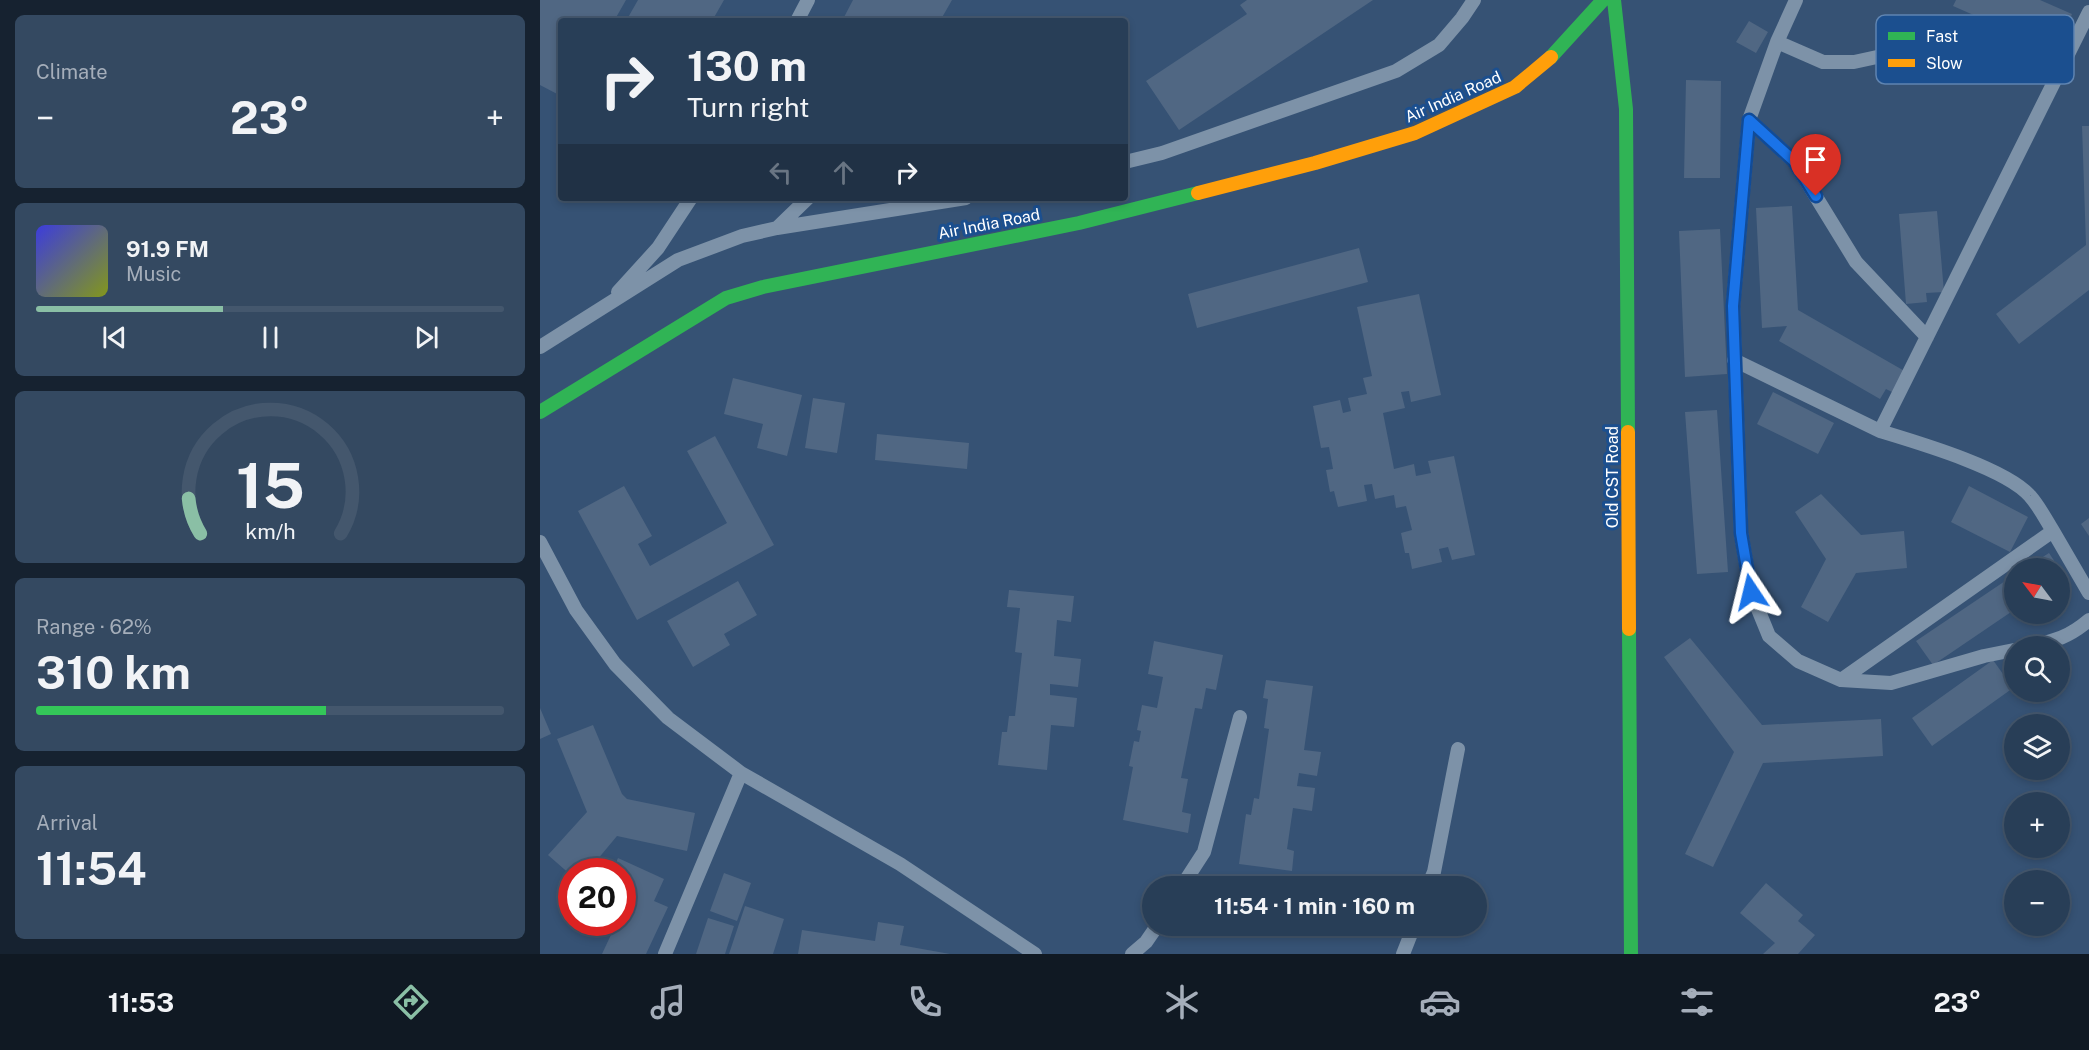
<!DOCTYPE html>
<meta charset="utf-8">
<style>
body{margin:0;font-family:"Public Sans",sans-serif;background:#344961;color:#f1f3f6;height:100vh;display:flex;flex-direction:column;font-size:22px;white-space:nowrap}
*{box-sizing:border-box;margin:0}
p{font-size:20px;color:#a5aeba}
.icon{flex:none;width:33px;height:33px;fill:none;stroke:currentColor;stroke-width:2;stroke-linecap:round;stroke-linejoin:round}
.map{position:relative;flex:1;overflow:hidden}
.drawer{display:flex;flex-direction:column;gap:15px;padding:15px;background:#162230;width:540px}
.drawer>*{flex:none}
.banner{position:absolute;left:18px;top:18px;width:570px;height:183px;border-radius:6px;box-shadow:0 3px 9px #0003,0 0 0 2px #44576d;background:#283e57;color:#f1f3f6;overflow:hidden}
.needle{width:39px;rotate:302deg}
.tools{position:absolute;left:1464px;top:558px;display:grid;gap:12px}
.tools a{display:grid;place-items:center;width:66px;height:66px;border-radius:50%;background:#283e57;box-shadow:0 3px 9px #0003,0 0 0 2px #44576d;font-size:30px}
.speed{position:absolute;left:18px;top:858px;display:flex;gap:12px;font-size:30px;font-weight:700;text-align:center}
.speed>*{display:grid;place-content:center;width:78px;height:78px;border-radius:50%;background:#283e57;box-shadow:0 3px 9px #0003,0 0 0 2px #44576d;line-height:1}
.speed .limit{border:9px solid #d22;background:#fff;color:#111}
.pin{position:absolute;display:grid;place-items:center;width:51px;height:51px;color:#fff;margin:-62px -26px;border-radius:50% 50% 50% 0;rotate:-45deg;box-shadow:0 0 6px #0007}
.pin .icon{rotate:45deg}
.me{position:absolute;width:66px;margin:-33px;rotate:350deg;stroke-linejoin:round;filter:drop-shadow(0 0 4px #0008)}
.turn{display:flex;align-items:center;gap:21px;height:126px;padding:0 30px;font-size:27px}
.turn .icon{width:78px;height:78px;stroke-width:2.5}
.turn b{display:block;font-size:42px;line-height:51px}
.lanes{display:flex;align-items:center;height:57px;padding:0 30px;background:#0003;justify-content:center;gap:30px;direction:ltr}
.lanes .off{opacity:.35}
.big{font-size:45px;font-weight:700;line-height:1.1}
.drawer .widget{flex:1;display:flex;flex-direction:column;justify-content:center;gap:9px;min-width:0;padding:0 21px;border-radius:9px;background:#344961}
.drawer .dial{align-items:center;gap:0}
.dial svg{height:156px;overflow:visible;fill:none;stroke:#44576d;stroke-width:7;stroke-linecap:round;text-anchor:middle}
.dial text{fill:#f1f3f6;stroke:none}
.song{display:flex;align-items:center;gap:18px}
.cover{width:72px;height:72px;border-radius:9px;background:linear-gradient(135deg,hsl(240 70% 55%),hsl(70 70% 35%))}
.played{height:6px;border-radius:3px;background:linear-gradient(90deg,#8abfa5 40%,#44576d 40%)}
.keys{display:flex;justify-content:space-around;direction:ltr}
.heat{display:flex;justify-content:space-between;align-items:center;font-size:33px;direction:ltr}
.charge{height:9px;border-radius:4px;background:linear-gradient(90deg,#34c759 62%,#44576d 0)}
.trip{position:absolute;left:602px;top:876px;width:345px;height:60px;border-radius:30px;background:#283e57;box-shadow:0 3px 9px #0003,0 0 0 2px #44576d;font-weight:700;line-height:60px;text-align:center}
.tab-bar{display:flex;height:96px;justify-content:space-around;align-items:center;background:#101923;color:#a5aeba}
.tab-bar .icon{width:42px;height:42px}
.tab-bar .active{color:#8abfa5}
.tab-bar b{font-size:27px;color:#f1f3f6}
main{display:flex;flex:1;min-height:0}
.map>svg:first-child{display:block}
.building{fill:#506783}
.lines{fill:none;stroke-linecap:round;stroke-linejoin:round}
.lane{stroke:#7d92a8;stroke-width:14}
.fast{stroke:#30b455;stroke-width:14}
.slow{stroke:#ff9f0a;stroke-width:14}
.route-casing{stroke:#114b97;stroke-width:15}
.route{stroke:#1a73e8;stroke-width:10}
.labels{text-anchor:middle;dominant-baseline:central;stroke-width:6;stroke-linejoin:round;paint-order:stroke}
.street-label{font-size:16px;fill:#fff;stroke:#1b4f8f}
.key{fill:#1b4f8f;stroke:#5f84b1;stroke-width:1.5}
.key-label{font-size:16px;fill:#fff}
</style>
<main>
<section class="drawer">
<div class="widget"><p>Climate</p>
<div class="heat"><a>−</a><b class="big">23°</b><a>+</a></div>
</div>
<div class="widget">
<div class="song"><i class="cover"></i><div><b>91.9 FM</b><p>Music</p></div></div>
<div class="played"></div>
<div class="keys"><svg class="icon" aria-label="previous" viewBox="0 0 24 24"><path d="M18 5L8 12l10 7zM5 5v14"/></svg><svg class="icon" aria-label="pause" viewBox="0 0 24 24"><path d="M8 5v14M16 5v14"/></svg><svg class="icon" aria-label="next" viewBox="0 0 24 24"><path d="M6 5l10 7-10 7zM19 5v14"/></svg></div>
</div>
<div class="widget dial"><svg viewBox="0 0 100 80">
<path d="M14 69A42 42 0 1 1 86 69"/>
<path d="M14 69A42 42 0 0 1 8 51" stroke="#8abfa5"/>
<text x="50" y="56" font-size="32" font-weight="700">15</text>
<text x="50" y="72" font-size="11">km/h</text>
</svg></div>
<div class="widget"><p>Range · 62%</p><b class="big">310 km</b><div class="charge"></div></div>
<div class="widget"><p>Arrival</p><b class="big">11:54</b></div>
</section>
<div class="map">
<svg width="1549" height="954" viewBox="0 0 1549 954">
<rect width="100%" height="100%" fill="#365274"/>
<path class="building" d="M 0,0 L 86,0 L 74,21 L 21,21 L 21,96 L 0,85 Z
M 98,0 L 184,0 L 172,21 L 86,21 Z
M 313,0 L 412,0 L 400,21 L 378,21 L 375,19 L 373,21 L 302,21 Z
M 707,0 L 833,0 L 639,130 L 606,81 L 707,14 L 700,5 Z
M 1416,0 L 1500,0 L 1532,14 L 1516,51 L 1413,6 Z
M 1209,21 L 1228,32 L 1216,53 L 1196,42 Z
M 1146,80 L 1181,81 L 1180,178 L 1144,178 Z
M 1542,126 L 1549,126 L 1549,290 L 1479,344 L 1456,314 L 1546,245 Z
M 1252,206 L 1258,310 L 1368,373 L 1356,394 L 1346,389 L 1340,399 L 1239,341 L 1247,326 L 1222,328 L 1216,208 Z
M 1397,211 L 1404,292 L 1386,293 L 1387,302 L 1366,304 L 1359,214 Z
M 1180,229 L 1187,374 L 1145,377 L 1139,231 Z
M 819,248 L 828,282 L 657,328 L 648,294 Z
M 879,294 L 901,395 L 871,402 L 869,391 L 861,392 L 865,408 L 843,413 L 854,469 L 874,464 L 876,476 L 891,473 L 888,461 L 914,456 L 935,555 L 912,560 L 908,547 L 899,549 L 902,562 L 872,569 L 869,553 L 865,553 L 861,533 L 872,530 L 866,506 L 856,508 L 854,495 L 835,499 L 832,484 L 824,485 L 827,501 L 798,507 L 794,491 L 790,492 L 786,470 L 793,469 L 789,447 L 781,448 L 773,406 L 800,400 L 803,413 L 811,411 L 808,398 L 827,394 L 823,378 L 832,376 L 817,307 Z
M 193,378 L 262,395 L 247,456 L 217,448 L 223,424 L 184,414 Z
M 1233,392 L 1294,423 L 1278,454 L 1217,424 Z
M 273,398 L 305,403 L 297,453 L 265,448 Z
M 1177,410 L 1188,572 L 1157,574 L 1145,412 Z
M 337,434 L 429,443 L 427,469 L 335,460 Z
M 175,436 L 234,545 L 97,620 L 38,511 L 84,486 L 112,536 L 98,544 L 110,566 L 187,523 L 147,451 Z
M 1429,486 L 1488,517 L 1470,552 L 1411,522 Z
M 1281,494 L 1321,535 L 1364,531 L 1367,568 L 1316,573 L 1288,622 L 1261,607 L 1286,559 L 1255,512 Z
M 1549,518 L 1549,536 L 1541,524 Z
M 1509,553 L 1519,568 L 1485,568 Z
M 1474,575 L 1474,610 L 1393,665 L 1376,641 Z
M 198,581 L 217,615 L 184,634 L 190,645 L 153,667 L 127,621 Z
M 469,590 L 534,596 L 531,622 L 517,620 L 514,656 L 541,659 L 538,687 L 510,684 L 510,695 L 537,698 L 534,727 L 511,725 L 507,770 L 458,765 L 462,732 L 467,732 L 469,716 L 475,716 L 482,653 L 475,652 L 480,608 L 467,607 Z
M 1150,638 L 1222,725 L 1341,719 L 1343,756 L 1223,763 L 1173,867 L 1145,854 L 1194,752 L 1124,657 Z
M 614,641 L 683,655 L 676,690 L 666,688 L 662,709 L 655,708 L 641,778 L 648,779 L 642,812 L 651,814 L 648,833 L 583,820 L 593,767 L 589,766 L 594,741 L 599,742 L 601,731 L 597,730 L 602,705 L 617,708 L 623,677 L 608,674 Z
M 1453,660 L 1473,688 L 1392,746 L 1372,718 Z
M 726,680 L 773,686 L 764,750 L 781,752 L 777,776 L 759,773 L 757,786 L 775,788 L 772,811 L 753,808 L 747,849 L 754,851 L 752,871 L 699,864 L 706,814 L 711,815 L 714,798 L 719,799 L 729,729 L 724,728 L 728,699 L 723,698 Z
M 0,708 L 11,734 L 0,739 Z
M 53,725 L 82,794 L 87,799 L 155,813 L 147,851 L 77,836 L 47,872 L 32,872 L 32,876 L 8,855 L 47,812 L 17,739 Z
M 78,858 L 124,879 L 114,901 L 128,907 L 106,954 L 62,954 L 77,922 L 82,922 L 82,910 L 90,892 L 82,889 L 82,872 L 72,872 Z
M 184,873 L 211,883 L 197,921 L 170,911 Z
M 1226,883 L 1263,915 L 1258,921 L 1275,935 L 1258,954 L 1223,954 L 1235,943 L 1200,913 Z
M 205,906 L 244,919 L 233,954 L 189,954 Z
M 168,918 L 194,926 L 185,954 L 156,954 Z
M 338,922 L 364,926 L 360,945 L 410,954 L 258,954 L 262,930 L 335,941 Z"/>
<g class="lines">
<path class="lane" d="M 1256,0 L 1237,42 L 1209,120 L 1193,306 L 1201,533 L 1211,592 L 1229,636 L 1258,661 L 1301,680 L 1351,683 L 1444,656 L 1474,650
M 257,21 L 268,0
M 1237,42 L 1283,62 L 1314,62 L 1429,37 L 1459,39 L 1520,70
M 1209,120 L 1254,161 L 1316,262 L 1387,337
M 585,162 L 622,153 L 856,71 L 899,45 L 922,18 L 934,0
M 237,228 L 268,198
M 78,292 L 118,248 L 151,198
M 0,347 L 138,260 L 202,236 L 237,228 L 426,198
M 1194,360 L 1340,431 L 1549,12
M 1340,431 C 1376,442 1466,468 1490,496 C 1499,506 1506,520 1513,531
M 0,542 L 36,610 L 75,664 L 128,718 L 201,773 L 360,864 L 495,954
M 1490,646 C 1515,641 1529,637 1549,620
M 1301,680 L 1513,531 L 1549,593
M 642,886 L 664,852 L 700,717
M 888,886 L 894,872 L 918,749
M 125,954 L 201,773
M 592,954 L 606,942 L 617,926
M 863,954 L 874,926"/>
<path class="fast" d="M 1074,0 L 1086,109 L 1088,432
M 1011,57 L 1063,0
M 0,412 L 186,298 L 223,287 L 539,223 L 658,193
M 1089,629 L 1091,954"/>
<path class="slow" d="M 658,193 L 775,163 L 875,133 L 975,87 L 1011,57
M 1088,432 L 1089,629"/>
</g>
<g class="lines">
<defs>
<path id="route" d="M 1211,592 L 1201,533 L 1193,306 L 1209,120 L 1254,161 L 1276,196"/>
</defs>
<use href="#route" class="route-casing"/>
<use href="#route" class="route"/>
</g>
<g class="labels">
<g class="street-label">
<text transform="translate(913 97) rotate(-24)">Air India Road</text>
<text transform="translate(449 224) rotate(-11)">Air India Road</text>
<text transform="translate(1072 477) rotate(-90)">Old CST Road</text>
</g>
</g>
<rect x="1336" y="15" width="198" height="69" rx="9" class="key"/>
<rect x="1348" y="32" width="27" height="8" fill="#30b455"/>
<rect x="1348" y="59" width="27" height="8" fill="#ff9f0a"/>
<g class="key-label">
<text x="1386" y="42">Fast</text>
<text x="1386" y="69">Slow</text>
</g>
</svg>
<div class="tools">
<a><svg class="needle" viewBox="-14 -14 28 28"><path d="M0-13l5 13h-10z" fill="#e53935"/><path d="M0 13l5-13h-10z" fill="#a5aeba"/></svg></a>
<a><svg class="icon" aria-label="search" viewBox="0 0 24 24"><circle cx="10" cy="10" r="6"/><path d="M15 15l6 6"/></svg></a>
<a><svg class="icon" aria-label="layers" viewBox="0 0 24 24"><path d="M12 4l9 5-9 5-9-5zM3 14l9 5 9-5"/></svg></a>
<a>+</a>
<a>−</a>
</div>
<div class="speed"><div class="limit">20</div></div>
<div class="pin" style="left:1276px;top:196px;background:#d93025"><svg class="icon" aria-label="arrive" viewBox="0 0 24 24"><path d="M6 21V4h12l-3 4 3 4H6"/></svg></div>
<svg class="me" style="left:1211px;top:592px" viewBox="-20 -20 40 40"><path d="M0-17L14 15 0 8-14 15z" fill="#1a73e8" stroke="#fff" stroke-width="4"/></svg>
<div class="trip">11:54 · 1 min · 160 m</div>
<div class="banner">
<div class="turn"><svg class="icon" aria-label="right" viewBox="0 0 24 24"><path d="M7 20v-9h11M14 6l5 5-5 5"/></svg><div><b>130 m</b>Turn right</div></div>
<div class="lanes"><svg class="icon off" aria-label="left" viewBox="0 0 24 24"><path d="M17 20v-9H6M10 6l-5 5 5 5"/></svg><svg class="icon off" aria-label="ahead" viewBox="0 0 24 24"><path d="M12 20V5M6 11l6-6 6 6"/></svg><svg class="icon" aria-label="right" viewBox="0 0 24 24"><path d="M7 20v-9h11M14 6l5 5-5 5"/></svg></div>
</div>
</div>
</main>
<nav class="tab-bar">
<b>11:53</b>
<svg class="icon active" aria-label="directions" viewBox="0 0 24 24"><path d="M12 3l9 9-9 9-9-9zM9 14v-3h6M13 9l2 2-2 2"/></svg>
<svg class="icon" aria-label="music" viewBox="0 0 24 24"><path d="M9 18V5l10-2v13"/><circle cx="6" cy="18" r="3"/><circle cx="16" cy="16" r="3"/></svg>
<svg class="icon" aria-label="phone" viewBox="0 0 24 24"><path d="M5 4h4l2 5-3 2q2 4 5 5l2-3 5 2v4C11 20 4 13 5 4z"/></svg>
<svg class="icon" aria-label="climate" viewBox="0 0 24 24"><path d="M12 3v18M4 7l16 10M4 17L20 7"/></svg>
<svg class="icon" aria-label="car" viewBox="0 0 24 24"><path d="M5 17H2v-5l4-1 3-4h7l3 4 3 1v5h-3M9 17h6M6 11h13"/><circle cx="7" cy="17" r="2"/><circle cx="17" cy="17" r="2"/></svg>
<svg class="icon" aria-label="filters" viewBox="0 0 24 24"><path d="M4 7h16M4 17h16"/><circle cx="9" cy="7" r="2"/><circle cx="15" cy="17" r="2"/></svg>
<b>23°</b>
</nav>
